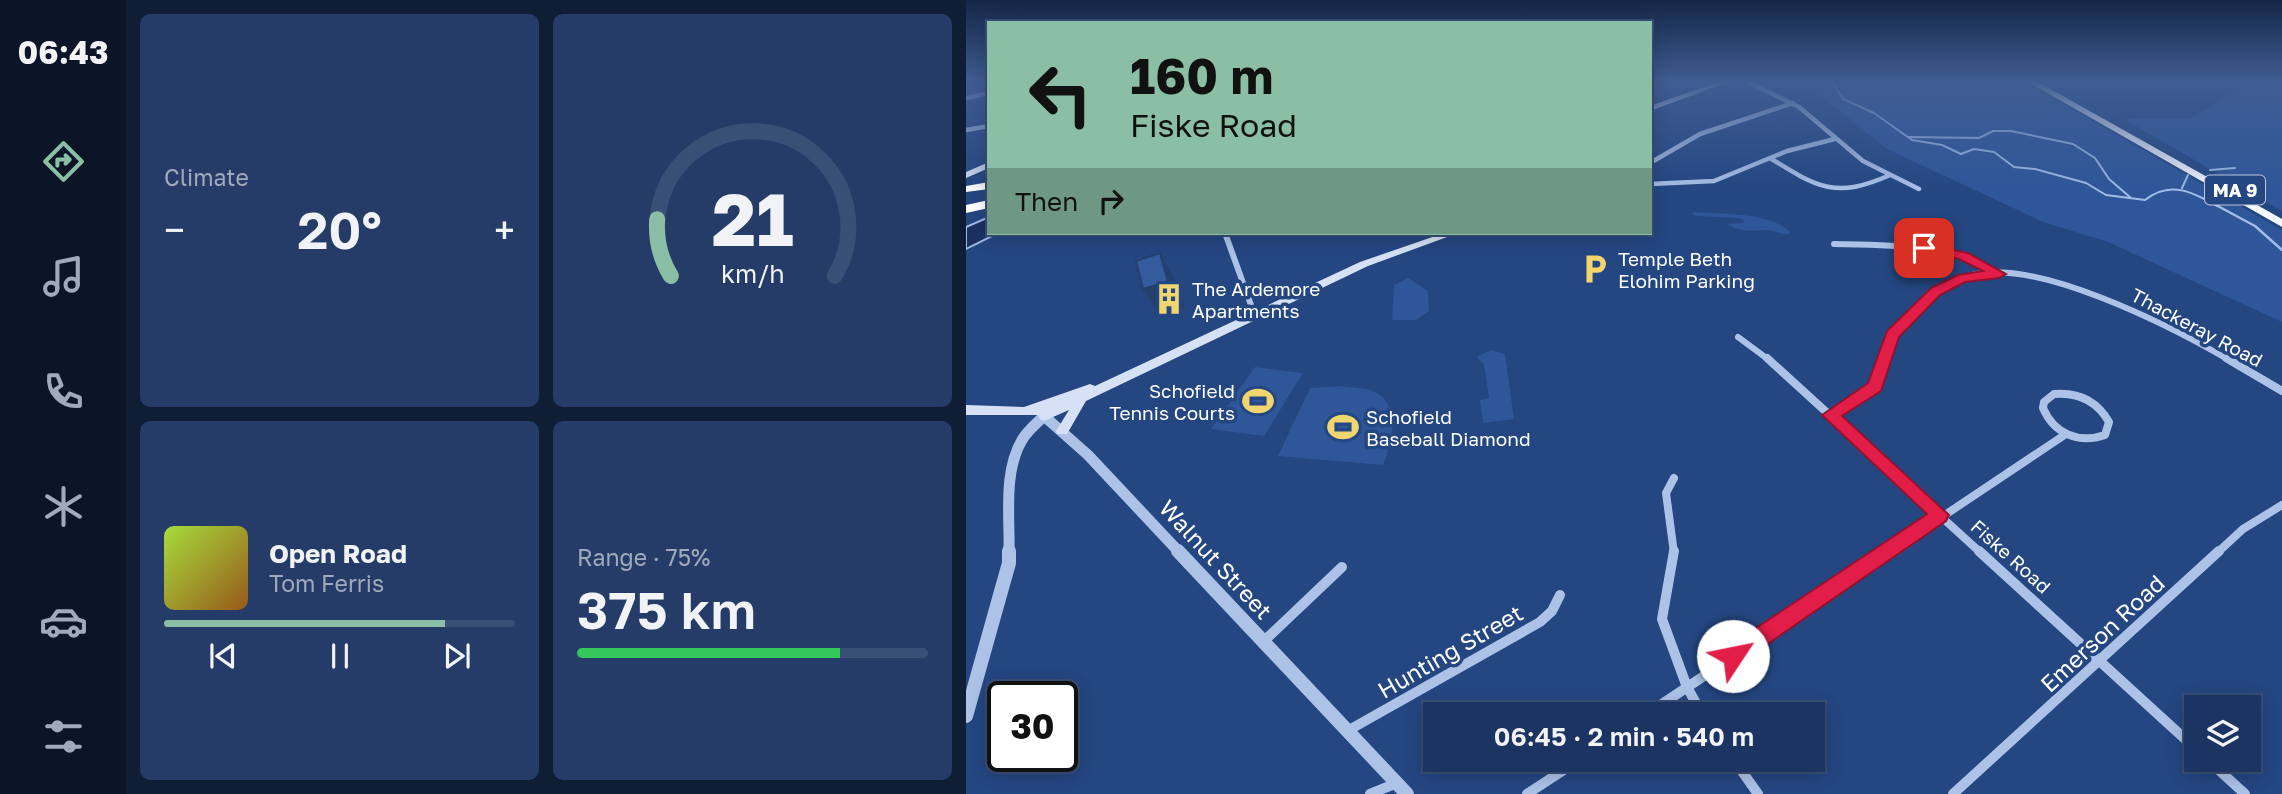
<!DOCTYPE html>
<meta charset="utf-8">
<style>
body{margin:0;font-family:"Golos Text",sans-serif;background:#243c67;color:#f1f3f6;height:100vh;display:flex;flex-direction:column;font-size:26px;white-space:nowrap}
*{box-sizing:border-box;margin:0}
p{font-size:23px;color:#a0aabd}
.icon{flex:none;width:38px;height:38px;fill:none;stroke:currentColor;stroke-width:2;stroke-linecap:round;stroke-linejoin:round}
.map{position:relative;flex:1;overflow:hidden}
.drawer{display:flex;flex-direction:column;gap:14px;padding:14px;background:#0f1d35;width:840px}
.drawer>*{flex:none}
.banner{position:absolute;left:21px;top:21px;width:665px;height:214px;border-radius:0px;box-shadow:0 4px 18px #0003,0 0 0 2px #394f76;background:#8abfa5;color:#111;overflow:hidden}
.fabs{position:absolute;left:1218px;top:695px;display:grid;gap:14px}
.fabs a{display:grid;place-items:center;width:77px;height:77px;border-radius:0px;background:#1b3461;box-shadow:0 4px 18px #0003,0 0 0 2px #394f76;font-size:35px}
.speed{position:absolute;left:21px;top:681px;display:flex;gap:14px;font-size:35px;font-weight:700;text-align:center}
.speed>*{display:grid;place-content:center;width:91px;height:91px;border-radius:50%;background:#1b3461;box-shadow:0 4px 18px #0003,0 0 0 2px #394f76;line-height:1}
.speed .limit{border:4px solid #111;border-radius:10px;background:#fff;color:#111}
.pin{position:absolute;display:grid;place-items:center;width:60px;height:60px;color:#fff;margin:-30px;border-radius:14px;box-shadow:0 4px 10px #0006}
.me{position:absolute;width:77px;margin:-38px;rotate:56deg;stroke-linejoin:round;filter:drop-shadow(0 0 5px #0008)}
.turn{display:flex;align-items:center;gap:24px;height:147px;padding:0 28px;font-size:32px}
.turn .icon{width:91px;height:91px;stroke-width:2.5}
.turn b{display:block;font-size:49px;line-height:60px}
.then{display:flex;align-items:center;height:66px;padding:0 28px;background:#0003;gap:14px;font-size:26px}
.big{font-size:52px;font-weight:600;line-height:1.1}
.drawer .card{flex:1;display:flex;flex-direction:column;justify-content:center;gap:10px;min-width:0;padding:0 24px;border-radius:10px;background:#243c67}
.drawer .dial{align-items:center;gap:0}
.dial svg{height:182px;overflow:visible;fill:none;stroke:#394f76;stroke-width:7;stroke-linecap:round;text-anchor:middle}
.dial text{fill:#f1f3f6;stroke:none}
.song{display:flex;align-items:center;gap:21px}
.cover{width:84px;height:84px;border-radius:10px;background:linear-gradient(135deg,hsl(80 70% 55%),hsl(30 70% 35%))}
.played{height:7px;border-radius:4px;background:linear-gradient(90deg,#8abfa5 80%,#394f76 80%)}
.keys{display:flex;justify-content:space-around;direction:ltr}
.heat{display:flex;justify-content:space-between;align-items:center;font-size:38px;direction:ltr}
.charge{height:10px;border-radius:5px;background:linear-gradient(90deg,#34c759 75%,#394f76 0)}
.drawer .tiles{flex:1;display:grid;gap:14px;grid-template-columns:repeat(2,1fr)}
.trip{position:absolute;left:457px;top:702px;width:402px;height:70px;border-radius:0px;background:#1b3461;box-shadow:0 4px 18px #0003,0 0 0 2px #394f76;font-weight:600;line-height:70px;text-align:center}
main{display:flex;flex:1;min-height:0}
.dock{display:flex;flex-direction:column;width:126px;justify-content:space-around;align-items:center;background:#0b1527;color:#a0aabd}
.dock .icon{width:49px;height:49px}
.dock .active{color:#8abfa5}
.dock b{font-size:32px;color:#f1f3f6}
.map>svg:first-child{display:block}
.green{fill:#2f5699}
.water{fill:#193262;stroke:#a0bce8;stroke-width:2}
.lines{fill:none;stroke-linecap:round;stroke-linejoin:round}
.stream-far1{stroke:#a0bce8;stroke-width:2}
.stream{stroke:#a0bce8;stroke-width:2.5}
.minor-far3{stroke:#acc2e7;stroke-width:4.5}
.minor-far2{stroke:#acc2e7;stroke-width:6}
.minor-far1{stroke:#acc2e7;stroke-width:8}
.minor{stroke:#acc2e7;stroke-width:10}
.tertiary-far1{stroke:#acc2e7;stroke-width:11}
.tertiary{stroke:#acc2e7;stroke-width:14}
.secondary{fill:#d6e1f6;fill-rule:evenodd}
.trunk{fill:#f6f8fe;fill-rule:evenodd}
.motorway{fill:#fff;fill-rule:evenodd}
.shaded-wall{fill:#24406f}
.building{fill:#345b9e;stroke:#24406f;stroke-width:2}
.route{fill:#e11d48;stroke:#92132f;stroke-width:2}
.labels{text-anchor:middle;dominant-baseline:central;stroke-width:7;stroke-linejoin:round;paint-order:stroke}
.shield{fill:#244681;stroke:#bdc8d9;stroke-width:2}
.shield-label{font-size:18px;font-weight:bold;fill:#fff}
.poi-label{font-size:19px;fill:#fff;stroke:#244681;text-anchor:start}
.street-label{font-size:19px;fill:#fff;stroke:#244681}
.near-street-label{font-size:23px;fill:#fff;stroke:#244681}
</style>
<main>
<nav class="dock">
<b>06:43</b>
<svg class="icon active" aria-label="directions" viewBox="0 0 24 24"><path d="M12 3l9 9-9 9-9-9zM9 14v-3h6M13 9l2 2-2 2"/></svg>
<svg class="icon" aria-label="music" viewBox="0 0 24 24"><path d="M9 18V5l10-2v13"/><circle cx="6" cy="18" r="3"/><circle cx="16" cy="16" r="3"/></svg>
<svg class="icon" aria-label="phone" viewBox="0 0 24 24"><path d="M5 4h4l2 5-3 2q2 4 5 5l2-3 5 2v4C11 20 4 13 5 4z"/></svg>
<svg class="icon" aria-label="climate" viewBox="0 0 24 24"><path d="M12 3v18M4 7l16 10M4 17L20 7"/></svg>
<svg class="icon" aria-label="car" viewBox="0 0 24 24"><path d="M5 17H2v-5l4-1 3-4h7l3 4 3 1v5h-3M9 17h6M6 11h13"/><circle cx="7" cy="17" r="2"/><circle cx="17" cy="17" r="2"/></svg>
<svg class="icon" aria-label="filters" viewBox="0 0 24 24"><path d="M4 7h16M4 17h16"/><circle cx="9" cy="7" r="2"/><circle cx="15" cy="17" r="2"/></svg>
</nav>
<section class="drawer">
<div class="tiles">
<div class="card"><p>Climate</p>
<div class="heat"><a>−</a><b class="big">20°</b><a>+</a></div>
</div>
<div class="card dial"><svg viewBox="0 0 100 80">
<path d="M14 69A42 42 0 1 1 86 69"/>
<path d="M14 69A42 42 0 0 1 8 44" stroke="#8abfa5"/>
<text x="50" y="56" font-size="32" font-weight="700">21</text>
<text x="50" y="72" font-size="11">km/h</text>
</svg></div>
<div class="card">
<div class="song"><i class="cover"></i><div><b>Open Road</b><p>Tom Ferris</p></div></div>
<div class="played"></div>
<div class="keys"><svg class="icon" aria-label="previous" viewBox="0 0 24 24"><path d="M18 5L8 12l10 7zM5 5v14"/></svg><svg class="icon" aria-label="pause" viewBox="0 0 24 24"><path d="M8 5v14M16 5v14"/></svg><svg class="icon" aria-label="next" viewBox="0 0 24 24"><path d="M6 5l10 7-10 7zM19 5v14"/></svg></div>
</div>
<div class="card"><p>Range · 75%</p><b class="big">375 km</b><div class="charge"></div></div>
</div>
</section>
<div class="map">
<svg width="1316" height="794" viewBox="0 0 1316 794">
<rect width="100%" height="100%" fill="#244681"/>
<path class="green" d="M 837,82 L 1059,82 L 1316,230 L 1316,322 L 1142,242 L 1077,222 L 921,149 Z
M 1288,82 L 1316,82 L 1316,211 L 1158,119 L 1224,118 Z
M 727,212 C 755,214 806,212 825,233 C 814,237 811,230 802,230 C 787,230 775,233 761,224 L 777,223 L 778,220 L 772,218 L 731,216 L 726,214 Z
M 442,278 L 462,291 L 463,311 L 450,320 L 426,320 L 428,285 Z
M 525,350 L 539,354 L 548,419 L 517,423 L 514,400 L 523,398 L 518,364 L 511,357 Z
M 289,367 L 337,373 L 298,436 L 245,429 Z
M 376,386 C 385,388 396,387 404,390 C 438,402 426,442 417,465 L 312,456 L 344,388 Z"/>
<path class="water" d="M 23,217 L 23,233 L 32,233 L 0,249 L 0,227 Z"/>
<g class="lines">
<path class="stream-far1" d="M 866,82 L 877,99 L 908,113 L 946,140 L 976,145 L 995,154 L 1008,149 L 1028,152 L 1048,167 L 1069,169 L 1120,183 L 1140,195 L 1179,200 C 1204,180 1227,192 1251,206
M 942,137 L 1013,138 L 1027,131 L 1045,131 L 1107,144 L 1129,158 L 1143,179 L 1165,198
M 1244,170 L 1269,168
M 1216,188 L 1222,175"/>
<path class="stream" d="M 1248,204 L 1289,226 L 1316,250"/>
<path class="minor-far3" d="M 782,82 L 833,107 L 897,161 L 953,189
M 0,98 L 23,93
M 0,130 L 23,126
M 804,158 C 852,188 870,199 924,175
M 684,163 L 734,134 L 827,103
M 684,184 L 748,181 L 821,151 L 869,139"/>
<path class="minor-far2" d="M 259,233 L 289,316
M 868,244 C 926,245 982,244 1033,274
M 772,337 L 803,360
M 919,360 C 923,334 937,319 956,303 C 969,291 985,282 1002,276 C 1067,255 1206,327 1263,360"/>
<path class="minor-far1" d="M 801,358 L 1015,553
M 1260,358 L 1316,391
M 1088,394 C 1112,392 1131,401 1143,422 L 1139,435 C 1113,444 1088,434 1077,408 L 1078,402 Z
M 864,415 L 909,387 L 919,358
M 708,553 L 700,493 L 708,478
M 922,553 L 1100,434
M 1251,553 L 1277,529 L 1316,505"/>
<path class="minor" d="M 708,551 L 696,619 L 721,687 L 736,714
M 1013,551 L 1230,749
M 298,641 L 376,567
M 681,714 L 925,551
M 383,730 L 574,622 L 586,611 L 594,595
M 768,760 L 792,794
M 1242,760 L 1279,794
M 404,794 L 431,783
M 561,794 L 613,760
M 987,794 L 1253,551"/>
<path class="tertiary-far1" d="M 43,553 C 44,517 37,472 56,440 C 61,431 71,423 78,416 L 122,455 L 214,553"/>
<path class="tertiary" d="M 212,551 L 441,794
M 0,716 L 43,563 L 43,551"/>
<path class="secondary" d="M 752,82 L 762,82 L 684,111 L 684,106 Z
M 23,162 L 23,168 L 0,178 L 0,172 Z
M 478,233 L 492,233 L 402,266 L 120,401 L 101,434 L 91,434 L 90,431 L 103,410 L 78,421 L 74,419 L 72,415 L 0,415 L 0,405 L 58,407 L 124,384 L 129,386 L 394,262 Z"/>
<path class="trunk" d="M 1062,82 L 1072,82 L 1316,219 L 1316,227 Z"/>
<path class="motorway" d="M 23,182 L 23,189 L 0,192 L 0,186 Z
M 23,200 L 23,208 L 0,213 L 0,205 Z"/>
</g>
<path class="shaded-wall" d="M 1204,82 L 1221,82 L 1202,85 Z
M 194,253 L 210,281 L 219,309 L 195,317 L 177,289 Z"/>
<path class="building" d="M 194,253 L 202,282 L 177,289 L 170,261 Z"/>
<linearGradient id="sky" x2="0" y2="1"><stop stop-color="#142647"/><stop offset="0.42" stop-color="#3f5d92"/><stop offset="1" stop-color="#3f5d92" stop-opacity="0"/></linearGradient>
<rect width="1316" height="193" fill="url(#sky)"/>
<path class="route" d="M 958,244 L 1002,253 L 1040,274 L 1033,278 L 999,282 L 974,295 L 933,337 L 915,391 L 876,416 L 983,515 L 980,521 L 774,663 L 767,666 L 760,663 L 756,656 L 760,648 L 961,514 L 856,415 L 902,383 L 921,331 L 965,288 L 992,275 L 1017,271 L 993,259 L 954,251 L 952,248 Z"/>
<defs>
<symbol id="parking-bare" viewBox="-9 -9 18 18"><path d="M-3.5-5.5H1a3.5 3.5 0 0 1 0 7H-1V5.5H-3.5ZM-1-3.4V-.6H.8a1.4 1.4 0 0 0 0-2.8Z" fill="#f1d66f" stroke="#244681" stroke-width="2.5" paint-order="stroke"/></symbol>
<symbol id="building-bare" viewBox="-9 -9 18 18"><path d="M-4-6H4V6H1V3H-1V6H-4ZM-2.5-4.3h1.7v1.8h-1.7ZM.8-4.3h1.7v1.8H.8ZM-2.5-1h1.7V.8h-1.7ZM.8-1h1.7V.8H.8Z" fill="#f1d66f" stroke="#244681" stroke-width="2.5" paint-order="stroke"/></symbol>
<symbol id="stadium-bare" viewBox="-9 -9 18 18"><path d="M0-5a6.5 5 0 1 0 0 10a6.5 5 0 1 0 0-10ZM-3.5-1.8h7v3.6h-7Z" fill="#f1d66f" stroke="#244681" stroke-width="2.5" paint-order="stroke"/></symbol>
</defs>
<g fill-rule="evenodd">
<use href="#parking-bare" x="607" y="247" width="44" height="44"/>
<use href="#building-bare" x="181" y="277" width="44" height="44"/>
<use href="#stadium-bare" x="270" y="379" width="44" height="44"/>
<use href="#stadium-bare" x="355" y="405" width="44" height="44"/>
</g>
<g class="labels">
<rect class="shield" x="1239" y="175.5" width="60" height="29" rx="5"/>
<g class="shield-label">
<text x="1269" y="190">MA 9</text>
</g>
<g class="poi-label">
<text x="652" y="258">Temple Beth<tspan x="652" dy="22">Elohim Parking</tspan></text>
<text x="226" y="288">The Ardemore<tspan x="226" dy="22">Apartments</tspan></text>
<text x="269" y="390" text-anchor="end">Schofield<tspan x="269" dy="22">Tennis Courts</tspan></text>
<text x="400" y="416">Schofield<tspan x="400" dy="22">Baseball Diamond</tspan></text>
</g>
<g class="street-label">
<text transform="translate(1231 327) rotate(28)">Thackeray Road</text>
<text transform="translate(1045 556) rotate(42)">Fiske Road</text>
</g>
<g class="near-street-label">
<text transform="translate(250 559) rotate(47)">Walnut Street</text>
<text transform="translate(1136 633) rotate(-43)">Emerson Road</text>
<text transform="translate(484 651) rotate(-30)">Hunting Street</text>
</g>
</g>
</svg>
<div class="fabs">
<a><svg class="icon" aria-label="layers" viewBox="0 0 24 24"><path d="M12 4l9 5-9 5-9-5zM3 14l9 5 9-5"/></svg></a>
</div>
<div class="speed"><div class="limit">30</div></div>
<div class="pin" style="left:958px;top:248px;background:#d93025"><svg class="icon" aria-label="arrive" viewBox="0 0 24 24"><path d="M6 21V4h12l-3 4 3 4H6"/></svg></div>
<svg class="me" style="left:767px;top:656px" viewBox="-20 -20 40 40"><circle r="19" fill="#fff"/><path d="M0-13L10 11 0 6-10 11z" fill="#e11d48"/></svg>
<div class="trip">06:45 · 2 min · 540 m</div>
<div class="banner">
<div class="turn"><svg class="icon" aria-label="left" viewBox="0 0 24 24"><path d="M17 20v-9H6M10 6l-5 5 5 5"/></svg><div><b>160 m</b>Fiske Road</div></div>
<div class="then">Then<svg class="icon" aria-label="right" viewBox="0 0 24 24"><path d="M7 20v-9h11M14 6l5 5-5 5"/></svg></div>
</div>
</div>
</main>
